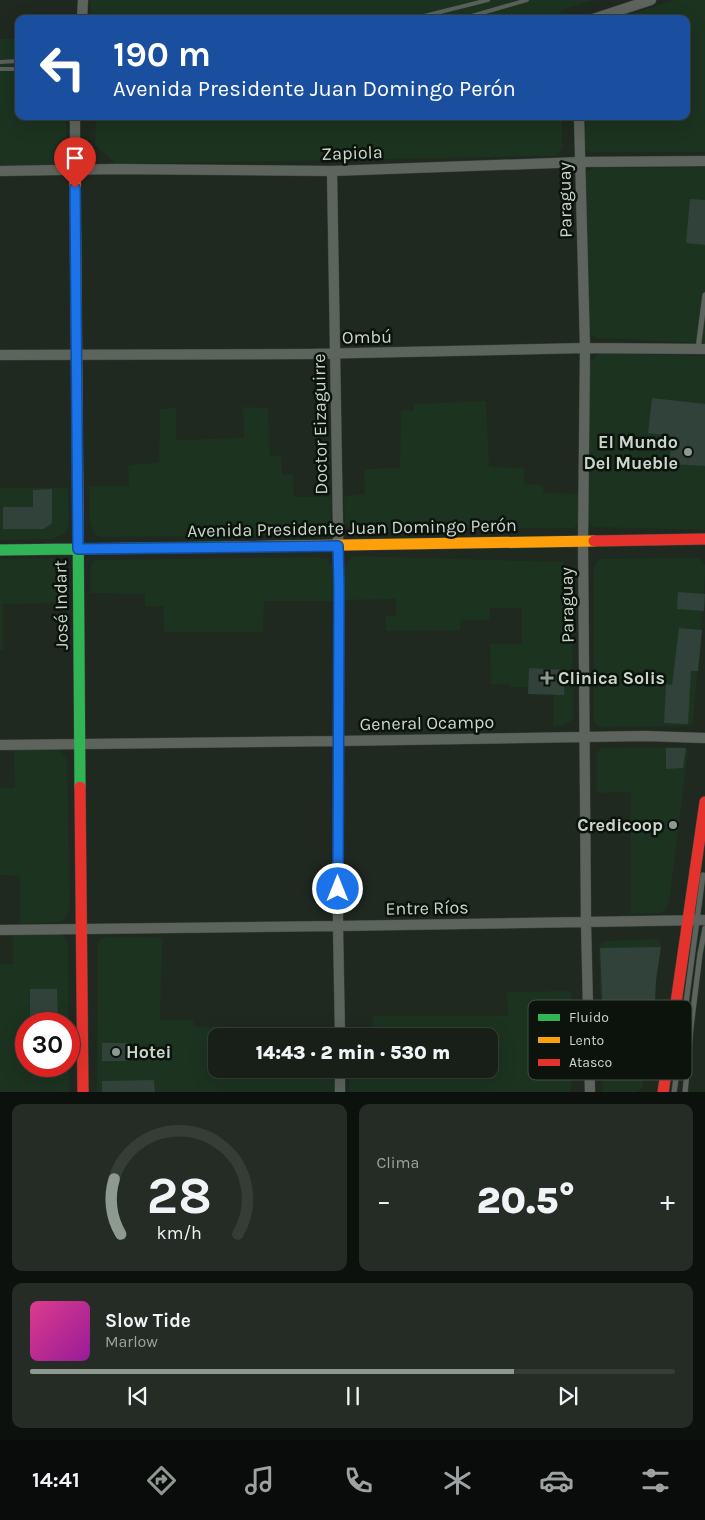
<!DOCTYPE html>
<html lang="es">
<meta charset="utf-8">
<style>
body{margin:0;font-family:Karla,sans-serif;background:#242c25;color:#f1f3f6;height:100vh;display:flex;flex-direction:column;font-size:19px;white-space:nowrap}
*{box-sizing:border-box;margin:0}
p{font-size:16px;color:#9ea2a2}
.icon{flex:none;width:28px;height:28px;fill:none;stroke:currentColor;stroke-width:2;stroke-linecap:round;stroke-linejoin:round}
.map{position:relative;height:1092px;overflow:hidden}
.sheet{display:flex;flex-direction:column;gap:12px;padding:12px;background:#0d110d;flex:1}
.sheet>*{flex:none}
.banner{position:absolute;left:15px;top:15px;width:675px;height:105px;border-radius:10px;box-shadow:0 5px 20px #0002,0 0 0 1px #363d37;background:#1a4fa0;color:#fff;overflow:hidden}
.speed{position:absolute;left:15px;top:1012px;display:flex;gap:10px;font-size:25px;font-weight:700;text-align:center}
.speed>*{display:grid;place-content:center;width:65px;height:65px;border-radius:50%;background:#171f18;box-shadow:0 5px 20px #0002,0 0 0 1px #363d37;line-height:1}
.speed .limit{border:8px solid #d22;background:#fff;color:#111}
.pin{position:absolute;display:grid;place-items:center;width:42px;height:42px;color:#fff;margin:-51px -21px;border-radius:50% 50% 50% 0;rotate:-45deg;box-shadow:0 0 5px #0007}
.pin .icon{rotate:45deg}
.me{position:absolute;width:55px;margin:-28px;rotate:0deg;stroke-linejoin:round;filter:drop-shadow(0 0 4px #0008)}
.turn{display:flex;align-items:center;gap:18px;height:105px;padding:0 15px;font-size:22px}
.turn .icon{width:65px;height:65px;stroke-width:2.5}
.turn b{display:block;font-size:35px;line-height:42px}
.big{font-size:38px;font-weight:800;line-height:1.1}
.sheet .card{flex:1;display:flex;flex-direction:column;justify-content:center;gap:8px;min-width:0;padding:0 18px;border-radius:10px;background:#242c25}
.sheet .dial{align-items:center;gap:0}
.dial svg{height:130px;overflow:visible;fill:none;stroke:#363d37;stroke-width:7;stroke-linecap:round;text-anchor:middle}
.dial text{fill:#f1f3f6;stroke:none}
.song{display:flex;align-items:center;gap:15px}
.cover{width:60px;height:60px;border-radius:8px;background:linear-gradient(135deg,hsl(330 70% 55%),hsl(300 70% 35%))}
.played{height:5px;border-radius:2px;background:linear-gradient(90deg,#8e9990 75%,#363d37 75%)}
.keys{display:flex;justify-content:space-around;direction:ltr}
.heat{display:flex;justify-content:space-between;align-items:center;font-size:28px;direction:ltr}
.sheet .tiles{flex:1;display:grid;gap:12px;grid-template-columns:1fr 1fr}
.card:last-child{grid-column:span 2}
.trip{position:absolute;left:208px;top:1028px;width:290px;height:50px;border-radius:10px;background:#171f18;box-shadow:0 5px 20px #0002,0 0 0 1px #363d37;font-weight:800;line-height:50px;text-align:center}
.tabs{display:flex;height:80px;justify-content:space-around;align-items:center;background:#090c0a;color:#9ea2a2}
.tabs .icon{width:35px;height:35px}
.tabs .current{color:#8e9990}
.tabs b{font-size:22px;color:#f1f3f6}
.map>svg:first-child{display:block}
.built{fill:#1c3320;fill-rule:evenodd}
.building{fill:#30423a}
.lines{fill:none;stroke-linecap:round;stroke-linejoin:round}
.lane-casing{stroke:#3b443c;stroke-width:6}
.street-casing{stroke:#3b443c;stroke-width:11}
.fast-casing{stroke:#3b443c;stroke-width:12}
.slow-casing{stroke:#3b443c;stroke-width:12}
.jam-casing{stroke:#3b443c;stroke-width:12}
.lane{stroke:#5c645d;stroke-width:5}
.street{stroke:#5c645d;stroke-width:10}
.fast{stroke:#30b455;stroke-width:11}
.slow{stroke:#ff9f0a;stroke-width:11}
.jam{stroke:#e5322d;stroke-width:11}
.rail{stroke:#59605a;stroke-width:4}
.route-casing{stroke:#114b97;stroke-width:12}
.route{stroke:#1a73e8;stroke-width:9}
.poi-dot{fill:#8e9990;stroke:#0b130c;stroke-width:2}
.labels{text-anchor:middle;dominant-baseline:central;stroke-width:5;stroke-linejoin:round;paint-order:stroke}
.street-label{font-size:18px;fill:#cad6cc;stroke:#0b130c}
.poi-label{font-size:18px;font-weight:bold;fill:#cad6cc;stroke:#0b130c;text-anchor:end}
.key{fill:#0b130c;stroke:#444e46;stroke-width:1}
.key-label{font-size:14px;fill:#cad6cc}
</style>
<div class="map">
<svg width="705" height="1093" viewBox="0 0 705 1093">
<rect width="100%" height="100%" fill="#1f2920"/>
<path class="built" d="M 90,0 L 595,0 L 561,10 L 560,19 L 90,19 Z
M 675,0 L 705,0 L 705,152 L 590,152 L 586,150 L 584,146 L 586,116 L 686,116 L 686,19 L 623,19 L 623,17 Z
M 0,39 L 19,39 L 19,116 L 66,116 L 67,153 L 64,160 L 57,165 L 0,165 Z
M 96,116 L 562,116 L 562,149 L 555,156 L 116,164 L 95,145 Z
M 705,167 L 705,343 L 597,338 L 592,336 L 590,330 L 584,180 L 585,174 L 589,170 L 594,168 Z
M 602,353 L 705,356 L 705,530 L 594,527 L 587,520 L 590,365 L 592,360 L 597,355 Z
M 486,401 L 489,467 L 524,468 L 524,484 L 543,485 L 543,493 L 578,494 L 579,522 L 574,528 L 352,528 L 348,526 L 345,523 L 344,496 L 365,494 L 364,469 L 400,468 L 401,411 L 414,411 L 414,404 Z
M 243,407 L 268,408 L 270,455 L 281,456 L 282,475 L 293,474 L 294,497 L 332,497 L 331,523 L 327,532 L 319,535 L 102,537 L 95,535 L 90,524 L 89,486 L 129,486 L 128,465 L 159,463 L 160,409 L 176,408 L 176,440 L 244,438 Z
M 0,488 L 68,488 L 69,521 L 68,529 L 64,534 L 52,539 L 0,540 Z
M 355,556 L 563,562 L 572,574 L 573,719 L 565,725 L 553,726 L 554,695 L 528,694 L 527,687 L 510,687 L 510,684 L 491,684 L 490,644 L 522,644 L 522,608 L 490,608 L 489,620 L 461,620 L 460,630 L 386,631 L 386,616 L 396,616 L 396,599 L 344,600 L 344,569 L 349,560 Z
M 316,557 L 327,559 L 332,565 L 334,601 L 264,601 L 263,632 L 164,632 L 163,606 L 145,606 L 145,594 L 91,593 L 91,565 L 96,560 Z
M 54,558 L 63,561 L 67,566 L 66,603 L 3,604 L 3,650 L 0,650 L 0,559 Z
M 699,558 L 705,565 L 705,576 L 693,723 L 688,726 L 600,727 L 594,722 L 594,566 L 600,559 Z
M 685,747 L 688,751 L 669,903 L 664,911 L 660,913 L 631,914 L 631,792 L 597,793 L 597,752 L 602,748 Z
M 14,749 L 56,749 L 61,752 L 67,760 L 70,909 L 66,916 L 62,921 L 57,922 L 20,924 L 20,876 L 0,875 L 0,788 L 15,787 Z
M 54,931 L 63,935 L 68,944 L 69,1092 L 0,1093 L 0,964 L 13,964 L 13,933 ZM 26,1024 L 69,1024 L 69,1066 L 26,1066 Z
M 105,937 L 162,938 L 160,1020 L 193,1020 L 194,1026 L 231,1027 L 232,1034 L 240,1034 L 241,1036 L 216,1036 L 216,1069 L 337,1069 L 337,1092 L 97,1093 L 98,945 L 100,940 Z
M 656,939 L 661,943 L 642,1088 L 637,1092 L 603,1092 L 599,946 L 604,941 Z
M 571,991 L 571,1088 L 569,1092 L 349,1092 L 350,1069 L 489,1069 L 489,1036 L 373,1036 L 373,1016 L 508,1016 L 507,992 Z"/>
<path class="building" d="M 690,199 L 705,200 L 705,245 L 686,243 Z
M 652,398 L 705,404 L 705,466 L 670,464 L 671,436 L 648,433 Z
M 52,489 L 52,523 L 44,529 L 3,529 L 3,507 L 33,507 L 33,490 Z
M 678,592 L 705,594 L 704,611 L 677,609 Z
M 679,628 L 702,630 L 698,671 L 691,671 L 688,724 L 664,723 L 666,684 L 672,685 Z
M 529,668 L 565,670 L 564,695 L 528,694 Z
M 666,748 L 686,748 L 683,768 L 666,769 Z
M 661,947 L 656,980 L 654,1022 L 639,1022 L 640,1035 L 604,1035 L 600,948 Z
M 30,989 L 57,989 L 58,1024 L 30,1024 Z
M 102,1043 L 129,1043 L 129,1061 L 102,1061 Z
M 154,1080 L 155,1093 L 102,1093 L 102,1081 Z"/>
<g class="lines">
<defs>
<path id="lane" d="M 698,349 L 705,295
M 674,1093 L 703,875
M 685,1093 L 691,1027 L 700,954 L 705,928"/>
<path id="street" d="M 82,19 L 83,0
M 593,19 L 651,0
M 75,116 L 75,170
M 579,116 L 585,348 L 583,541 L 586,922 L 590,1093
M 0,171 L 116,169 L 332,171 L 581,162 L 705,161
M 332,171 L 339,588 L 338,926 L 340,1036
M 0,355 L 309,354 L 585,348 L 705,349
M 0,745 L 338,741 L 645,736 L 705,738
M 0,930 L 338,926 L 705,920
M 340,1069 L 340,1093"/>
<path id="fast" d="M 78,517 L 80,787
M 0,550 L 225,547"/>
<path id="slow" d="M 75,170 L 78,517
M 225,547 L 594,541"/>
<path id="jam" d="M 594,541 L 705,539
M 80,787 L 83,1093
M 663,1093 L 705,802"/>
</defs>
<use href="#lane" class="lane-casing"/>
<use href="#street" class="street-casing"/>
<use href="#fast" class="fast-casing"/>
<use href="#slow" class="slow-casing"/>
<use href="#jam" class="jam-casing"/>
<use href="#lane" class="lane"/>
<use href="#street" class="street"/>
<use href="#fast" class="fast"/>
<use href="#slow" class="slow"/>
<use href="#jam" class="jam"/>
<path class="rail" d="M 412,19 L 488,0
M 461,19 L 527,0
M 0,62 L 19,61
M 0,69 L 19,69"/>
</g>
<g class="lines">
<defs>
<path id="route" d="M 75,188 L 78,549 L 338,546 L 339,588 L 338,889"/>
</defs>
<use href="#route" class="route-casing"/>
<use href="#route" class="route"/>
</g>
<g class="poi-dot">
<circle cx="688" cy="452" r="5"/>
<path d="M544.5 670.5h5v5h5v5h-5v5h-5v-5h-5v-5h5z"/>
<circle cx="673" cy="825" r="5"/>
<circle cx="116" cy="1052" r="5"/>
</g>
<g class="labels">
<g class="street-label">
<text transform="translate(352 153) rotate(-2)">Zapiola</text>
<text transform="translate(565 200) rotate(-91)">Paraguay</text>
<text transform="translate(367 337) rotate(-1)">Ombú</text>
<text transform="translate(320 424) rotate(-91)">Doctor Eizaguirre</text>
<text transform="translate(352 528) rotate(-1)">Avenida Presidente Juan Domingo Perón</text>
<text transform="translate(61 605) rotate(-91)">José Indart</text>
<text transform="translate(567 605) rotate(-91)">Paraguay</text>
<text transform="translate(427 723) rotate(-1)">General Ocampo</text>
<text transform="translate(427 908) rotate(-1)">Entre Ríos</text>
</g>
<g class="poi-label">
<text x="678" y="442">El Mundo<tspan x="678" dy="21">Del Mueble</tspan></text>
<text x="558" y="678" text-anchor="start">Clinica Solis</text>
<text x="663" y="825">Credicoop</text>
<text x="126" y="1052" text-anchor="start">Hotei</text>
</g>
</g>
<rect x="528" y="1000" width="164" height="80" rx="8" class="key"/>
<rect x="538" y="1014" width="22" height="7" fill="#30b455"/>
<rect x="538" y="1037" width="22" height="6" fill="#ff9f0a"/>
<rect x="538" y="1059" width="22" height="7" fill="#e5322d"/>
<g class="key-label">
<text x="569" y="1022">Fluido</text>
<text x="569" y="1045">Lento</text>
<text x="569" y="1067">Atasco</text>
</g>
</svg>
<div class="speed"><div class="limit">30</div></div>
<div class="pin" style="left:75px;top:188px;background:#d93025"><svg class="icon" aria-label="arrive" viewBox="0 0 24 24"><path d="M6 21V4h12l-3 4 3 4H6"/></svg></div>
<svg class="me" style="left:338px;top:889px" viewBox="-20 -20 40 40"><circle r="17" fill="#1a73e8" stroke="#fff" stroke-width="3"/><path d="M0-11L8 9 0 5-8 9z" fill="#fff"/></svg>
<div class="trip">14:43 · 2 min · 530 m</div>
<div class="banner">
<div class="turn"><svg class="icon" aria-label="left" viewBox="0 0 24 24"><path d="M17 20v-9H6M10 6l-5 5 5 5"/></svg><div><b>190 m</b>Avenida Presidente Juan Domingo Perón</div></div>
</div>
</div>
<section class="sheet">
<div class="tiles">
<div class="card dial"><svg viewBox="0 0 100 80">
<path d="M14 69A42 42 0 1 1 86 69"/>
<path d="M14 69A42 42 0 0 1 10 35" stroke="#8e9990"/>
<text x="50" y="56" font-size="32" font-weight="700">28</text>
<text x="50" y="72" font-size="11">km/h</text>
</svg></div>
<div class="card"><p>Clima</p>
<div class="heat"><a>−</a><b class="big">20.5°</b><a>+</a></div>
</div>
<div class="card">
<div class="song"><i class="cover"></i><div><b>Slow Tide</b><p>Marlow</p></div></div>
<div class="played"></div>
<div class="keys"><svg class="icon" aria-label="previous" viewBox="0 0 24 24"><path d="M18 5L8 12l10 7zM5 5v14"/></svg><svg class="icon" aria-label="pause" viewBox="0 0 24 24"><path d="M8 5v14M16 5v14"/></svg><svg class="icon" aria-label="next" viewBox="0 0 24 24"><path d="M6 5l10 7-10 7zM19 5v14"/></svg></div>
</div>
</div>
</section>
<nav class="tabs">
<b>14:41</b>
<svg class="icon current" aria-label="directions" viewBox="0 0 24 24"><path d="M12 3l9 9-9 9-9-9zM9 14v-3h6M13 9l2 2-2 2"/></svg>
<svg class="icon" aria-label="music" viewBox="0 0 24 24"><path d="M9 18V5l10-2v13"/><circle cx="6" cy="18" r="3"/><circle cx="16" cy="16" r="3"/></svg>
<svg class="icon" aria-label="phone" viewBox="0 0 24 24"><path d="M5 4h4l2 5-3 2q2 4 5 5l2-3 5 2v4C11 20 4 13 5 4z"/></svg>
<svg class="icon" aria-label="climate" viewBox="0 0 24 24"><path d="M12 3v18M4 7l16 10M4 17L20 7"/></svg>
<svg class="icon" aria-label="car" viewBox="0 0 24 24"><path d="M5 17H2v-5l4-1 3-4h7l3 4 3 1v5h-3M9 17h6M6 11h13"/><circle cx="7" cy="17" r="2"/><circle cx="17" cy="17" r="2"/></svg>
<svg class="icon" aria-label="filters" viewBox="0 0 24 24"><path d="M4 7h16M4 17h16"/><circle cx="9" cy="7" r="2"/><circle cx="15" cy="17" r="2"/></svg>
</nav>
